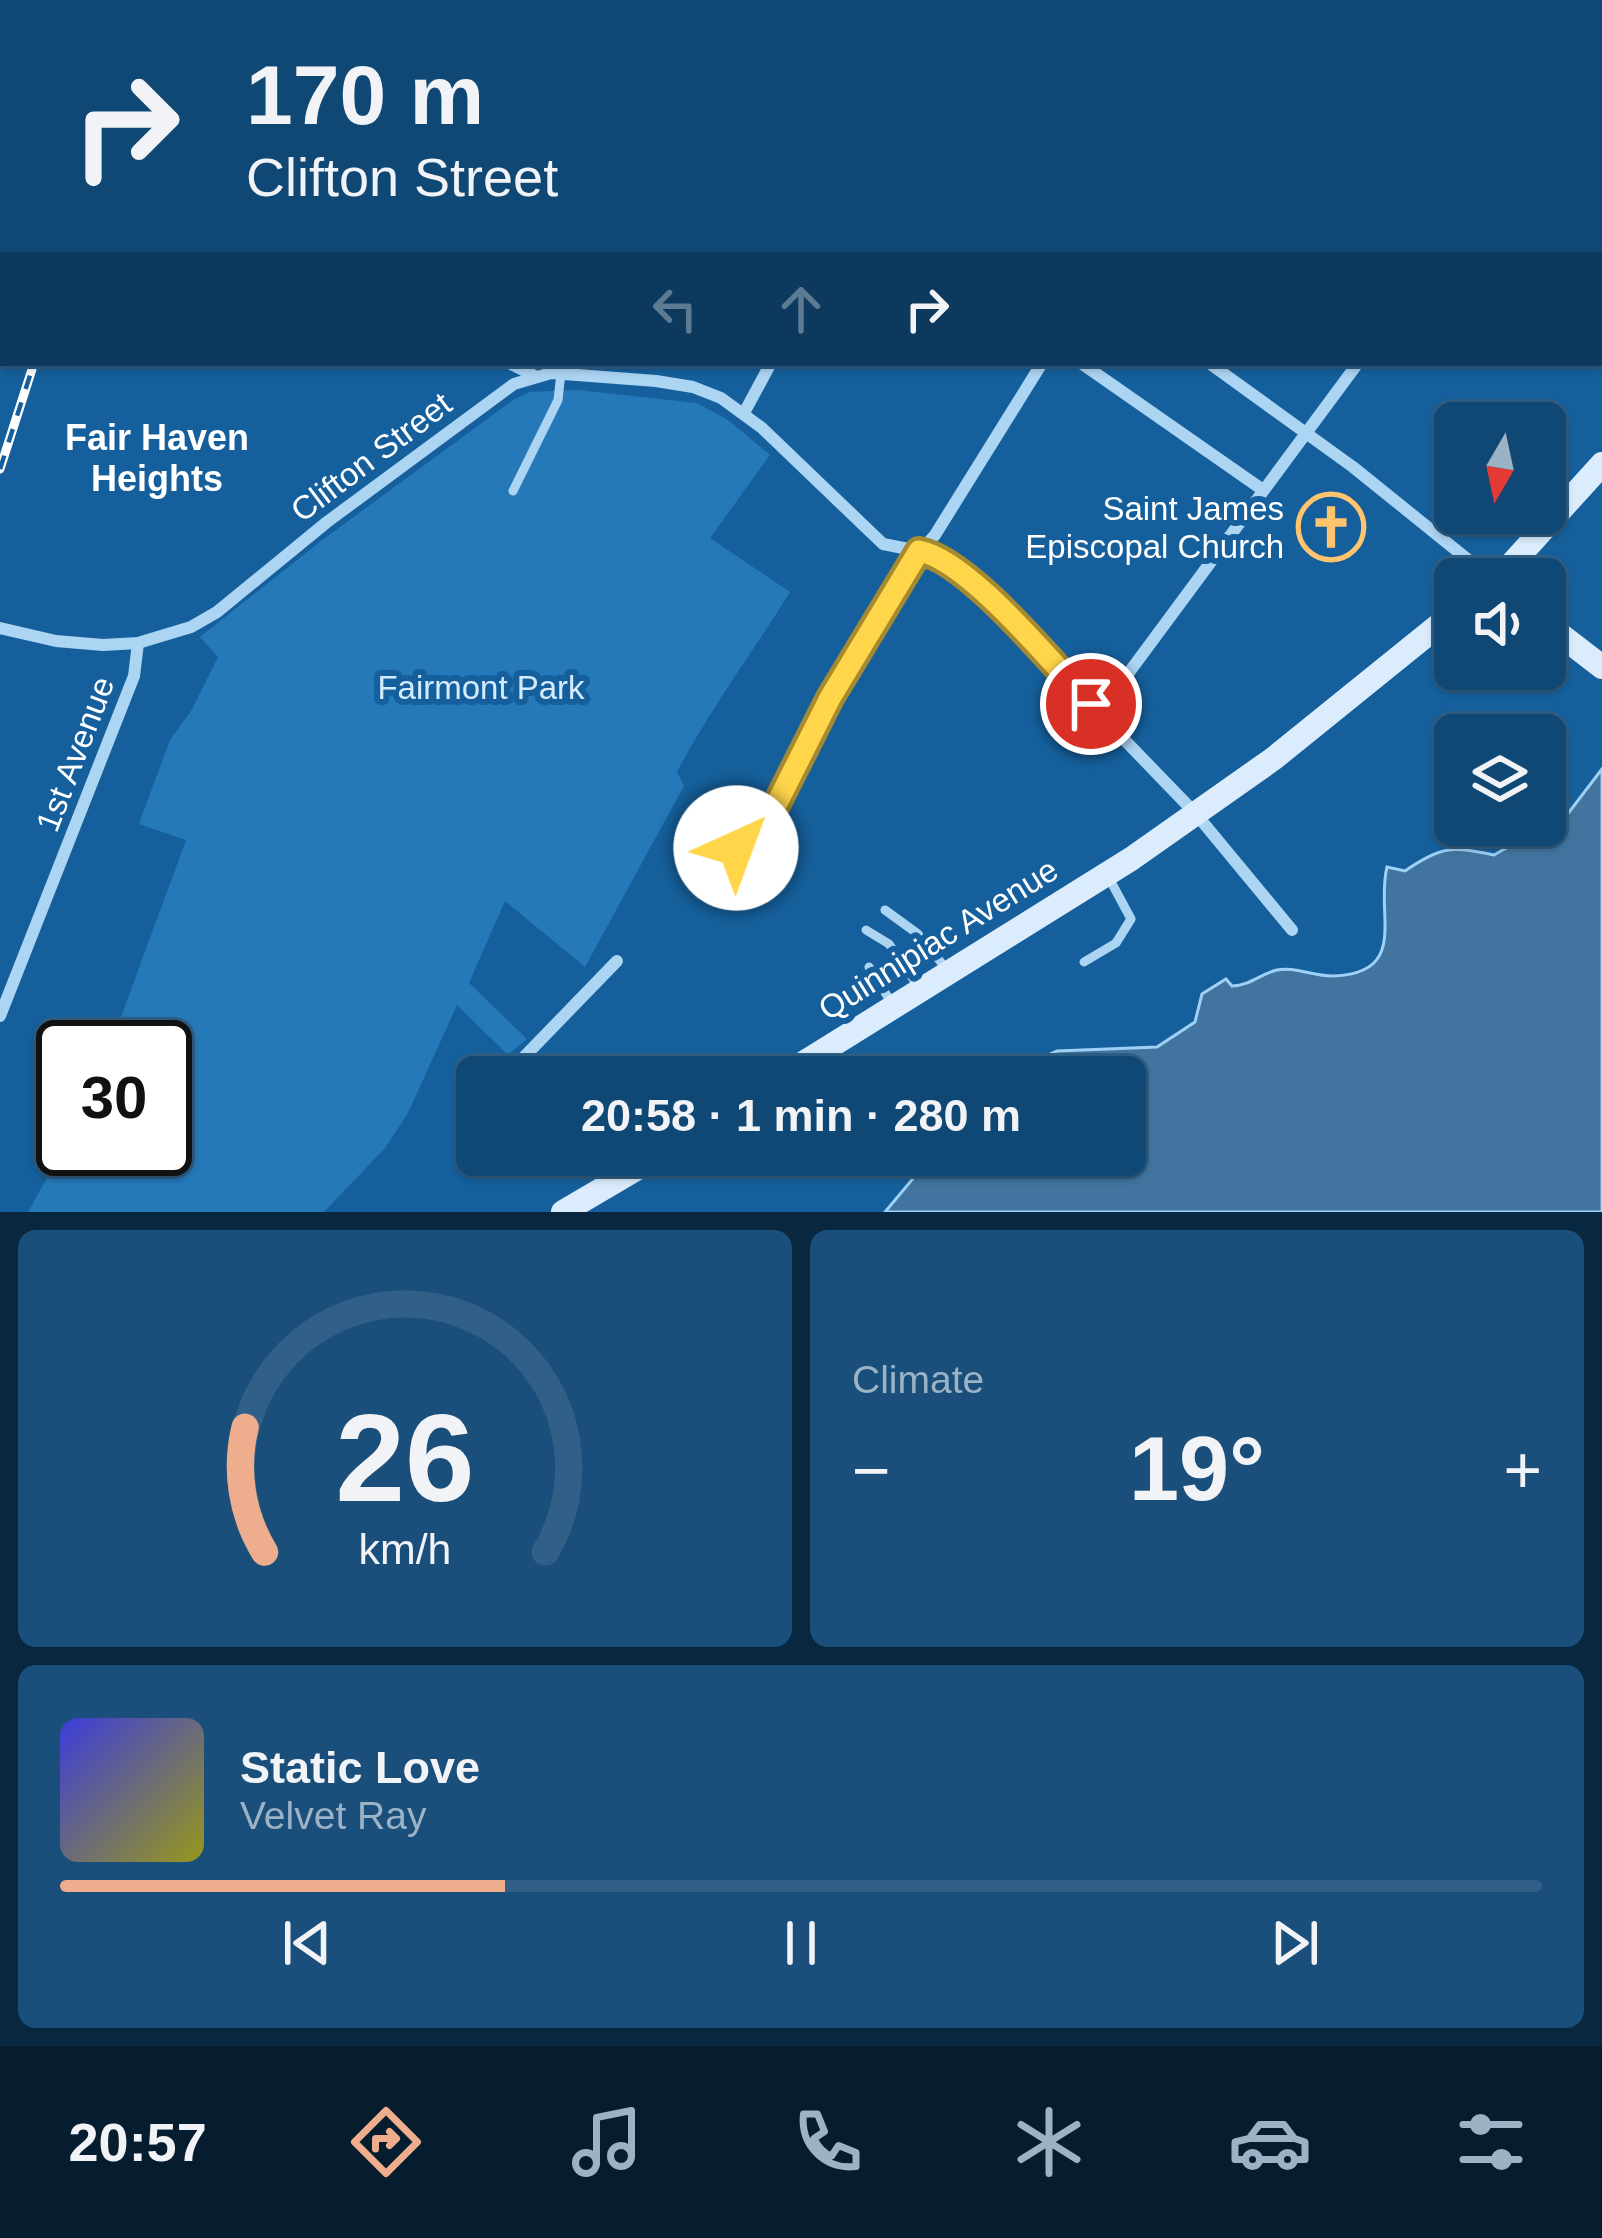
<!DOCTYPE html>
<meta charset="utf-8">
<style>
body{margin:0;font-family:Arial,sans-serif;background:#194f7a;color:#f1f3f6;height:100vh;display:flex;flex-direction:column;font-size:45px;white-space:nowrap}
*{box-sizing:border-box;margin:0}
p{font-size:39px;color:#9cb2c5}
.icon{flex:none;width:66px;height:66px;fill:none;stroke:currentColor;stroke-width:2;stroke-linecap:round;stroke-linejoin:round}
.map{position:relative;height:1212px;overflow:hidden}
.details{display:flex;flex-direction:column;gap:18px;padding:18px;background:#092840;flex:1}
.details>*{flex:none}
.guide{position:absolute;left:0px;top:0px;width:1602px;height:366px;box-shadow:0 3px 9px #0004,0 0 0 3px #306087;background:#104875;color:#f1f3f6;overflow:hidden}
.needle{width:78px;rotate:189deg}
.fabs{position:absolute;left:1434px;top:402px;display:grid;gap:24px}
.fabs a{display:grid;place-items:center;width:132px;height:132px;border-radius:18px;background:#104875;box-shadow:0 3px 9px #0004,0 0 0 3px #306087;font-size:60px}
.speed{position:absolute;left:36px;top:1020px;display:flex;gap:24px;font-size:60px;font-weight:700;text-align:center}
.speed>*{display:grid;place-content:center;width:156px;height:156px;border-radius:50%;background:#104875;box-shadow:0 3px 9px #0004,0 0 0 3px #306087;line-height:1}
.speed .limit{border:6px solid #111;border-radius:18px;background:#fff;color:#111}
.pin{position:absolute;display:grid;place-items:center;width:102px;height:102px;color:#fff;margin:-51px;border:6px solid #fff;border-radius:50%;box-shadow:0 3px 12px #0007}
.me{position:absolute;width:132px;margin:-66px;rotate:43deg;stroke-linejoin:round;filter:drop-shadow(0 0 9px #0008)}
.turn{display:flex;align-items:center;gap:42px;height:252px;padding:0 48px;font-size:54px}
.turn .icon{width:156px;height:156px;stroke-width:2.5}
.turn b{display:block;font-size:84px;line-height:102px}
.lanes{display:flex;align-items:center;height:114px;padding:0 48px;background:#0003;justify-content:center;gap:60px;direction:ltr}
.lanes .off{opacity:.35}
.big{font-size:90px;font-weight:600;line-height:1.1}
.details .card{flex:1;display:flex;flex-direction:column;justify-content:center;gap:18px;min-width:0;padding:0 42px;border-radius:18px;background:#194f7a}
.details .dial{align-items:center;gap:0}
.dial svg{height:312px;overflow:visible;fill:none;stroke:#306087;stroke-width:7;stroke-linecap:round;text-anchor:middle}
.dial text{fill:#f1f3f6;stroke:none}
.song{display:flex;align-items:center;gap:36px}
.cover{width:144px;height:144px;border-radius:18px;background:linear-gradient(135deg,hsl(240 70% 55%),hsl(60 70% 35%))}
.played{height:12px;border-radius:6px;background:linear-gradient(90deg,#eead8d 30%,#306087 30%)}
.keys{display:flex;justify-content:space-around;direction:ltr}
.heat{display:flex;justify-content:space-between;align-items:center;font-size:66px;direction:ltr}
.details .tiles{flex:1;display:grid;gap:18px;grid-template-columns:1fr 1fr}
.card:last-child{grid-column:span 2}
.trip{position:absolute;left:456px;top:1056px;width:690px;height:120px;border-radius:18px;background:#104875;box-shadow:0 3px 9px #0004,0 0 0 3px #306087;font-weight:600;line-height:120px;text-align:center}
.tab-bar{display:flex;height:192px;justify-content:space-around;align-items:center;background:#061d2f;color:#9cb2c5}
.tab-bar .icon{width:84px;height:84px}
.tab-bar .current{color:#eead8d}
.tab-bar b{font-size:54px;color:#f1f3f6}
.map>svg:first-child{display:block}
.green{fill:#2579b9}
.water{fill:#41759f;stroke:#9ed1f5;stroke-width:3}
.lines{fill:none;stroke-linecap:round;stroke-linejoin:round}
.service{stroke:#acd4f3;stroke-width:9}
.minor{stroke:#acd4f3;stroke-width:12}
.secondary{stroke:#dbedfc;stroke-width:24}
.rail-casing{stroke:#fff;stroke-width:9}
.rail{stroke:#15609c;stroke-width:4.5;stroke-dasharray:14;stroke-linecap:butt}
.route-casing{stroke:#a68a30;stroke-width:30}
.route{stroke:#ffd54a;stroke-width:21}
.labels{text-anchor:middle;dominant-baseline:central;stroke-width:12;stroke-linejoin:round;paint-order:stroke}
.street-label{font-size:33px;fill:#fff;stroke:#15609c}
.poi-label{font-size:33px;fill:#fff;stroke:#15609c;text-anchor:end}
.park-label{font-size:33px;fill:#d4ebfd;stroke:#15609c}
.neighbourhood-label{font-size:36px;font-weight:bold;fill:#fff;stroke:#15609c}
</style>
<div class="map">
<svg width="1602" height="1212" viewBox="0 0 1602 1212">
<rect width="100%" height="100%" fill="#15609c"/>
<path class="green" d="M 577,390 L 697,403 L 728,420 L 770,455 L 710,538 L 790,592 C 753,652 710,709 677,772 L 684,786 L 585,967 L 505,901 L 469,983 L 527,1039 L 508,1055 L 457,1005 L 408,1113 L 385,1148 L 324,1212 L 28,1212 L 63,1149 L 165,1149 L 165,1047 L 110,1047 L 186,840 L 139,824 L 170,740 L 191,711 L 218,657 L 200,637 L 321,541 L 513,400 L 530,392 Z
M745 848a16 16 0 1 1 32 0a16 16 0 1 1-32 0Z"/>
<path class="water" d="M 1602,769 L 1602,1212 L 885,1212 L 916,1175 L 925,1155 L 1125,1155 L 1125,1077 L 997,1077 L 1057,1051 L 1157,1047 L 1195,1022 L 1202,994 L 1226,979 L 1232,986 C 1251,985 1260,974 1277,970 C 1293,966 1316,977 1334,976 C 1410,973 1375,913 1387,867 L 1405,871 C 1441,846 1452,846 1494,855 L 1524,838 L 1557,828 Z"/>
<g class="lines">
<path class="service" d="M 513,491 L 558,400 L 561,373
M 885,910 L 918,934 L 948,971
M 866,930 L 889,944 L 920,989
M 1084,962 L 1116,943 L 1131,919 L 1109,878
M 869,967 L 893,1005"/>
<path class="minor" d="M 727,0 L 731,3
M 402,3 L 403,0
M 641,3 L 642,0
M 968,3 L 970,0
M 1288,3 L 1290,0
M 1599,30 L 1602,26
M 1599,318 L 1602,320
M 509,363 L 535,376
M 1081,363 L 1263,490
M 1209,363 L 1353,467 L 1492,579
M 744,413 L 771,363
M 0,628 L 56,641 L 103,645 L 138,643 L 191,627 L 217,612 L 327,522 L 499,395 L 514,384 L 551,373 L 656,381 L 693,387 L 721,398 L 762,428 L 883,544 L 934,554 L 975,585 L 1196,814 L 1292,930
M 1099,713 L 1358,363
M736 849a25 25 0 1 1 50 0a25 25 0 1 1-50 0Z
M 766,825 L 829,698 L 905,568 L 935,535 L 1042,363
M 0,1016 L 134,676 L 138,643
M 531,1077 L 524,1069 L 524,1057 L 617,961
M 594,1155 L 614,1183"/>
<path class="secondary" d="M 1498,579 L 1602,464
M 1545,623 L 1602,667
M 781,1077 L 1131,859 L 1273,759 L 1455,612
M 563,1212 L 660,1155"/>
<defs>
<path id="rail" d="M 142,3 L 143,0
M 0,469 L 34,363"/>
</defs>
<use href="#rail" class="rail-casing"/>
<use href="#rail" class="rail"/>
</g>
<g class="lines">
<defs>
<path id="route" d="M 736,848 C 740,832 749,824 766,825 L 830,698 L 919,551 C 969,560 1053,665 1091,704"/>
</defs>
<use href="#route" class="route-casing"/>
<use href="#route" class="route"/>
</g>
<defs>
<symbol id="church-ring" viewBox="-11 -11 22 22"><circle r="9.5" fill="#15609c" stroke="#ffc46d" stroke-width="1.5"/><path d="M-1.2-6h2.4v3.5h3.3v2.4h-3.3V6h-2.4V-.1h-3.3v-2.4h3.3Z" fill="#ffc46d"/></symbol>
</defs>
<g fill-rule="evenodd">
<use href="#church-ring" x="1293" y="489" width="76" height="76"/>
</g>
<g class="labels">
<g class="street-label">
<text transform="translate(371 457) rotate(-37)">Clifton Street</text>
<text transform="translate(75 754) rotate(-69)">1st Avenue</text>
<text transform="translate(938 939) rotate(-32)">Quinnipiac Avenue</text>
</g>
<g class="poi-label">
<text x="1284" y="508">Saint James<tspan x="1284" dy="38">Episcopal Church</tspan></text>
</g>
<g class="park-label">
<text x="481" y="687">Fairmont Park</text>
</g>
<g class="neighbourhood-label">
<text x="157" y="437">Fair Haven<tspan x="157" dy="41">Heights</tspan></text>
</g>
</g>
</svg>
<div class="fabs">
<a><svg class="needle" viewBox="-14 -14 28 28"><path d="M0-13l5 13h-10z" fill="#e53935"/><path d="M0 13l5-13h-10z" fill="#9cb2c5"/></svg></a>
<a><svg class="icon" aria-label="sound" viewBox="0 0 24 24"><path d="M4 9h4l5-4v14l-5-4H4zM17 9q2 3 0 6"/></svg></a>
<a><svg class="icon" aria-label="layers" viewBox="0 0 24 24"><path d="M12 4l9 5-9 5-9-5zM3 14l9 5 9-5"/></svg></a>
</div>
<div class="speed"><div class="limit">30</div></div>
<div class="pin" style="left:1091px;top:704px;background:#d93025"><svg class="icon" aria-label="arrive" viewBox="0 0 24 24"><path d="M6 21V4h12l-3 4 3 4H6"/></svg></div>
<svg class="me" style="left:736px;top:848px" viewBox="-20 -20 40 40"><circle r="19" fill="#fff"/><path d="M0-13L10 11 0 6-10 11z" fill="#ffd54a"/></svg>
<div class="trip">20:58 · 1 min · 280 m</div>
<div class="guide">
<div class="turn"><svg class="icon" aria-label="right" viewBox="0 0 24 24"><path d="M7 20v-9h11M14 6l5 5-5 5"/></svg><div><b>170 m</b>Clifton Street</div></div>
<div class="lanes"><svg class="icon off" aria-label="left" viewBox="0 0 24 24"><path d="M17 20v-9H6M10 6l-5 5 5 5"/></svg><svg class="icon off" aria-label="ahead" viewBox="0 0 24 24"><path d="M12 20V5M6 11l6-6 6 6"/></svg><svg class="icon" aria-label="right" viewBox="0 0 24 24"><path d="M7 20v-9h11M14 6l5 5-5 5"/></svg></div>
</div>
</div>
<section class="details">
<div class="tiles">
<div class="card dial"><svg viewBox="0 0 100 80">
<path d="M14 69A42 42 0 1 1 86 69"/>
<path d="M14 69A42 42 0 0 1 9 37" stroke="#eead8d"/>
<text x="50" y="56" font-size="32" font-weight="700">26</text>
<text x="50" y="72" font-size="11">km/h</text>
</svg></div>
<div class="card"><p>Climate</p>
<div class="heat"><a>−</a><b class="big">19°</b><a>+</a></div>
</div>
<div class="card">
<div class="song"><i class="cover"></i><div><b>Static Love</b><p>Velvet Ray</p></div></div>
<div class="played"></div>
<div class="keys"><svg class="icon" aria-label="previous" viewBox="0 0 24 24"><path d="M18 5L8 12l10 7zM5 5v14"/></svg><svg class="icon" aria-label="pause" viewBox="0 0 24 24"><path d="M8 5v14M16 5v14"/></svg><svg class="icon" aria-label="next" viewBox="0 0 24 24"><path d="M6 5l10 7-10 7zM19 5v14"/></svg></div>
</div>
</div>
</section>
<nav class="tab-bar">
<b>20:57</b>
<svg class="icon current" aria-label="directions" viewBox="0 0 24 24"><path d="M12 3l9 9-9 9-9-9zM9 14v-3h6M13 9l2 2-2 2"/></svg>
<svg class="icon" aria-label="music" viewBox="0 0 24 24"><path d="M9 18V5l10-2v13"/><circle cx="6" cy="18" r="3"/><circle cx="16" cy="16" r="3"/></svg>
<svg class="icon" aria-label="phone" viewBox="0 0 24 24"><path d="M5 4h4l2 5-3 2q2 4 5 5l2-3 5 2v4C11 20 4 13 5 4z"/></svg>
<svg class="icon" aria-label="climate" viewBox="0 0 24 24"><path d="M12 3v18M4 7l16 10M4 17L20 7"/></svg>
<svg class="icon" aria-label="car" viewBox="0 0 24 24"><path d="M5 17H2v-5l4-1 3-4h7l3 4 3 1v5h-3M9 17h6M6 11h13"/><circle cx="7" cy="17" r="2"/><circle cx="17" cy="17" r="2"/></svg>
<svg class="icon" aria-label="filters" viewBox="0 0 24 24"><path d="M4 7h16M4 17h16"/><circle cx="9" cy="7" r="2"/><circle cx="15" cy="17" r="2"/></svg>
</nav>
